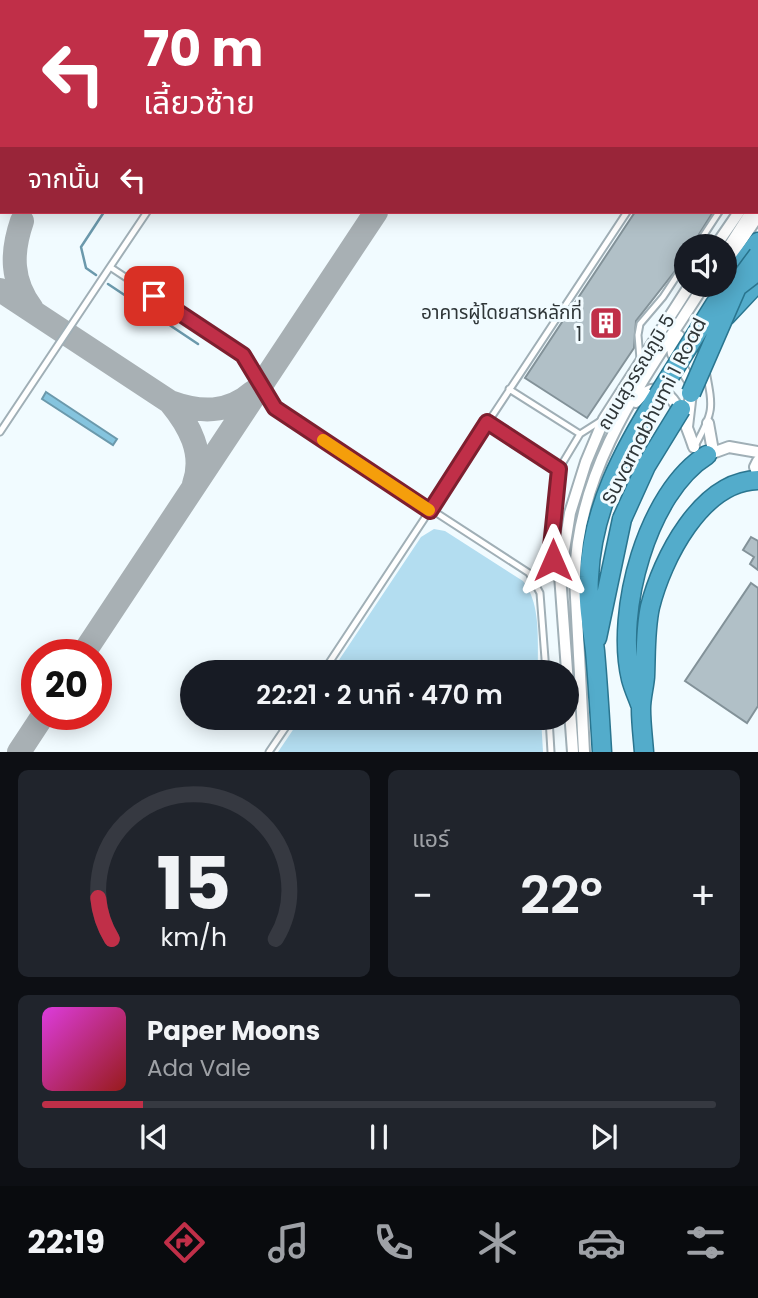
<!DOCTYPE html>
<html lang="th">
<meta charset="utf-8">
<style>
body{margin:0;font-family:Poppins,"Noto Sans Thai",sans-serif;background:#20242c;color:#f1f3f6;height:100vh;display:flex;flex-direction:column;font-size:26px;white-space:nowrap}
*{box-sizing:border-box;margin:0}
p{font-size:23px;color:#9ea1a6}
.icon{flex:none;width:38px;height:38px;fill:none;stroke:currentColor;stroke-width:2;stroke-linecap:round;stroke-linejoin:round}
.map{position:relative;height:752px;overflow:hidden}
.drawer{display:flex;flex-direction:column;gap:18px;padding:18px;background:#0d0f14;flex:1}
.drawer>*{flex:none}
.hud{position:absolute;left:0px;top:0px;width:760px;height:214px;box-shadow:0 4px 18px #0003;background:#c02f48;color:#fff;overflow:hidden}
.tools{position:absolute;left:674px;top:234px;display:grid;gap:14px}
.tools a{display:grid;place-items:center;width:63px;height:63px;border-radius:50%;background:#171b24;box-shadow:0 4px 18px #0003;font-size:35px}
.speed{position:absolute;left:21px;top:639px;display:flex;gap:14px;font-size:35px;font-weight:700;text-align:center}
.speed>*{display:grid;place-content:center;width:91px;height:91px;border-radius:50%;background:#171b24;box-shadow:0 4px 18px #0003;line-height:1}
.speed .limit{border:10px solid #d22;background:#fff;color:#111}
.pin{position:absolute;display:grid;place-items:center;width:60px;height:60px;color:#fff;margin:-30px;border-radius:14px;box-shadow:0 4px 10px #0006}
.me{position:absolute;width:77px;margin:-38px;rotate:0deg;stroke-linejoin:round;filter:drop-shadow(0 0 5px #0008)}
.turn{display:flex;align-items:center;gap:24px;height:147px;padding:0 28px;font-size:32px}
.turn .icon{width:91px;height:91px;stroke-width:2.5}
.turn b{display:block;font-size:49px;line-height:60px}
.then{display:flex;align-items:center;height:66px;padding:0 28px;background:#0003;gap:14px;font-size:26px}
.big{font-size:52px;font-weight:600;line-height:1.1}
.drawer .tile{flex:1;display:flex;flex-direction:column;justify-content:center;gap:10px;min-width:0;padding:0 24px;border-radius:10px;background:#20242c}
.drawer .dial{align-items:center;gap:0}
.dial svg{height:182px;overflow:visible;fill:none;stroke:#363941;stroke-width:7;stroke-linecap:round;text-anchor:middle}
.dial text{fill:#f1f3f6;stroke:none}
.song{display:flex;align-items:center;gap:21px}
.cover{width:84px;height:84px;border-radius:10px;background:linear-gradient(135deg,hsl(300 70% 55%),hsl(0 70% 35%))}
.played{height:7px;border-radius:4px;background:linear-gradient(90deg,#c02f48 15%,#363941 15%)}
.keys{display:flex;justify-content:space-around;direction:ltr}
.heat{display:flex;justify-content:space-between;align-items:center;font-size:38px;direction:ltr}
.drawer .tiles{flex:1;display:grid;gap:18px;grid-template-columns:1fr 1fr}
.tile:last-child{grid-column:span 2}
.trip{position:absolute;left:180px;top:660px;width:399px;height:70px;border-radius:35px;background:#171b24;box-shadow:0 4px 18px #0003;font-weight:600;line-height:70px;text-align:center}
.tabs{display:flex;height:112px;justify-content:space-around;align-items:center;background:#090b0e;color:#9ea1a6}
.tabs .icon{width:49px;height:49px}
.tabs .selected{color:#c02f48}
.tabs b{font-size:32px;color:#f1f3f6}
.map>svg:first-child{display:block}
.green{fill:#b3ddf0}
.water{fill:#85c4de;stroke:#6b99ac;stroke-width:2}
.lines{fill:none;stroke-linecap:round;stroke-linejoin:round}
.stream{stroke:#6b99ac;stroke-width:2.5}
.taxiway{stroke:#a8b0b4;stroke-width:24}
.building{fill:#b1c0c7;stroke:#839299;stroke-width:2}
.service-casing{stroke:#a0afb6;stroke-width:9}
.minor-casing{stroke:#a0afb6;stroke-width:14}
.trunk-casing{stroke:#2a758f;stroke-width:21}
.service{stroke:#fff;stroke-width:5}
.minor{stroke:#fff;stroke-width:10}
.trunk{stroke:#53accb;stroke-width:18}
.trunk-bridge-casing{stroke:#2a758f;stroke-width:21;stroke-linecap:butt}
.trunk-bridge{stroke:#53accb;stroke-width:18}
.route-casing{stroke:#7d1f2f;stroke-width:18}
.route{stroke:#c02f48;stroke-width:12}
.slow{stroke:#f59e0b;stroke-width:12}
.labels{text-anchor:middle;dominant-baseline:central;stroke-width:6;stroke-linejoin:round;paint-order:stroke}
.poi-label{font-size:19px;fill:#2f3638;stroke:#f1fbff;text-anchor:end}
.street-label{font-size:19px;fill:#2f3638;stroke:#f1fbff}
</style>
<div class="map">
<svg width="758" height="752" viewBox="0 0 758 752">
<rect width="100%" height="100%" fill="#f1fbff"/>
<path class="green" d="M 434,529 L 445,531 L 523,581 C 542,605 537,642 538,672 L 331,672 L 421,537 Z
M 301,718 L 541,718 L 543,752 L 278,752 Z"/>
<path class="water" d="M 46,392 L 117,439 L 113,445 L 42,399 Z"/>
<g class="lines">
<path class="stream" d="M 242,2 L 243,0
M 96,275 L 86,268 L 81,247 L 104,212
M 108,284 L 198,344"/>
<path class="taxiway" d="M 171,2 L 173,0
M 515,2 L 516,0
M 22,221 C 11,253 11,281 32,309
M 0,290 L 170,402 C 200,413 228,414 253,392
M 170,402 C 189,425 205,453 194,484
M 83,654 L 376,212
M 19,752 L 44,714"/>
</g>
<path class="building" d="M 635,212 L 713,212 L 691,247 L 686,247 L 686,257 L 636,321 L 634,348 L 587,418 L 525,378 Z
M 751,537 L 758,541 L 758,570 L 750,564 L 754,557 L 743,550 Z
M 751,583 L 758,588 L 758,706 L 747,723 L 685,681 Z"/>
<g class="lines">
<defs>
<path id="service" d="M 288,2 L 289,0
M 758,14 L 758,13
M 147,212 L 110,267 L 243,355 L 275,408 L 529,573 L 540,593 L 546,672
M 696,247 L 719,212
M 640,359 L 638,335 L 640,324 L 663,297 L 686,262
M 509,389 L 580,434
M 487,422 L 559,469
M 0,432 L 110,267
M 696,444 C 714,411 713,408 706,371
M 559,572 L 551,547 L 559,469 L 580,434 L 602,420
M 323,672 L 627,212
M 549,718 L 551,752
M 269,752 L 292,718"/>
<path id="minor" d="M 758,184 L 758,183
M 758,202 L 758,201
M 715,247 L 739,212
M 728,248 L 751,212
M 724,267 L 758,216
M 679,336 L 672,348 L 673,354 L 692,384 L 687,427
M 636,402 C 667,363 686,424 694,447
M 708,423 L 713,451
M 707,455 L 729,447 L 758,452
M 758,461 L 755,467 L 758,476
M 573,752 L 560,575 L 570,513 L 586,462 L 604,419 L 690,285
M 584,752 L 575,578 C 577,466 646,376 704,285"/>
<path id="trunk" d="M 740,266 L 758,242
M 726,316 L 758,282
M 597,638 L 622,519
M 640,704 C 637,696 633,687 631,679 C 615,612 647,492 707,455
M 602,752 C 600,718 598,685 595,651 C 592,626 587,602 589,577 C 592,510 623,450 658,395
M 644,752 C 643,738 641,723 641,709 C 641,698 644,688 645,677 C 646,654 645,630 650,607 C 662,559 701,481 758,480"/>
</defs>
<use href="#service" class="service-casing"/>
<use href="#minor" class="minor-casing"/>
<use href="#trunk" class="trunk-casing"/>
<use href="#service" class="service"/>
<use href="#minor" class="minor"/>
<use href="#trunk" class="trunk"/>
<defs>
<path id="trunk-bridge" d="M 691,393 L 741,278 L 758,255
M 658,395 L 715,304 L 758,271
M 622,519 L 646,466 L 681,409"/>
</defs>
<use href="#trunk-bridge" class="trunk-bridge-casing"/>
<use href="#trunk-bridge" class="trunk-bridge"/>
</g>
<g class="lines">
<defs>
<path id="route" d="M 154,296 L 243,355 L 275,408 L 430,511 L 487,422 L 559,469 L 551,547 L 553,560"/>
</defs>
<use href="#route" class="route-casing"/>
<use href="#route" class="route"/>
<path class="slow" d="M 323,440 L 429,510"/>
</g>
<defs>
<symbol id="building-square" viewBox="-11 -11 22 22"><rect x="-9" y="-9" width="18" height="18" rx="4" fill="#c02f48" stroke="#f1fbff"/><path d="M-4-6H4V6H1V3H-1V6H-4ZM-2.5-4.3h1.7v1.8h-1.7ZM.8-4.3h1.7v1.8H.8ZM-2.5-1h1.7V.8h-1.7ZM.8-1h1.7V.8H.8Z" fill="#fff"/></symbol>
</defs>
<g fill-rule="evenodd">
<use href="#building-square" x="587" y="304" width="38" height="38"/>
</g>
<g class="labels">
<g class="poi-label">
<text x="582" y="312">อาคารผู้โดยสารหลักที่<tspan x="582" dy="22">1</tspan></text>
</g>
<g class="street-label">
<text transform="translate(636 372) rotate(-59)">ถนนสุวรรณภูมิ 5</text>
<text transform="translate(654 411) rotate(-63)">Suvarnabhumi 1 Road</text>
</g>
</g>
</svg>
<div class="tools">
<a><svg class="icon" aria-label="sound" viewBox="0 0 24 24"><path d="M4 9h4l5-4v14l-5-4H4zM17 9q2 3 0 6"/></svg></a>
</div>
<div class="speed"><div class="limit">20</div></div>
<div class="pin" style="left:154px;top:296px;background:#d93025"><svg class="icon" aria-label="arrive" viewBox="0 0 24 24"><path d="M6 21V4h12l-3 4 3 4H6"/></svg></div>
<svg class="me" style="left:553px;top:560px" viewBox="-20 -20 40 40"><path d="M0-17L14 15 0 8-14 15z" fill="#c02f48" stroke="#fff" stroke-width="4"/></svg>
<div class="trip">22:21 · 2 นาที · 470 m</div>
<div class="hud">
<div class="turn"><svg class="icon" aria-label="left" viewBox="0 0 24 24"><path d="M17 20v-9H6M10 6l-5 5 5 5"/></svg><div><b>70 m</b>เลี้ยวซ้าย</div></div>
<div class="then">จากนั้น<svg class="icon" aria-label="left" viewBox="0 0 24 24"><path d="M17 20v-9H6M10 6l-5 5 5 5"/></svg></div>
</div>
</div>
<section class="drawer">
<div class="tiles">
<div class="tile dial"><svg viewBox="0 0 100 80">
<path d="M14 69A42 42 0 1 1 86 69"/>
<path d="M14 69A42 42 0 0 1 8 51" stroke="#c02f48"/>
<text x="50" y="56" font-size="32" font-weight="700">15</text>
<text x="50" y="72" font-size="11">km/h</text>
</svg></div>
<div class="tile"><p>แอร์</p>
<div class="heat"><a>−</a><b class="big">22°</b><a>+</a></div>
</div>
<div class="tile">
<div class="song"><i class="cover"></i><div><b>Paper Moons</b><p>Ada Vale</p></div></div>
<div class="played"></div>
<div class="keys"><svg class="icon" aria-label="previous" viewBox="0 0 24 24"><path d="M18 5L8 12l10 7zM5 5v14"/></svg><svg class="icon" aria-label="pause" viewBox="0 0 24 24"><path d="M8 5v14M16 5v14"/></svg><svg class="icon" aria-label="next" viewBox="0 0 24 24"><path d="M6 5l10 7-10 7zM19 5v14"/></svg></div>
</div>
</div>
</section>
<nav class="tabs">
<b>22:19</b>
<svg class="icon selected" aria-label="directions" viewBox="0 0 24 24"><path d="M12 3l9 9-9 9-9-9zM9 14v-3h6M13 9l2 2-2 2"/></svg>
<svg class="icon" aria-label="music" viewBox="0 0 24 24"><path d="M9 18V5l10-2v13"/><circle cx="6" cy="18" r="3"/><circle cx="16" cy="16" r="3"/></svg>
<svg class="icon" aria-label="phone" viewBox="0 0 24 24"><path d="M5 4h4l2 5-3 2q2 4 5 5l2-3 5 2v4C11 20 4 13 5 4z"/></svg>
<svg class="icon" aria-label="climate" viewBox="0 0 24 24"><path d="M12 3v18M4 7l16 10M4 17L20 7"/></svg>
<svg class="icon" aria-label="car" viewBox="0 0 24 24"><path d="M5 17H2v-5l4-1 3-4h7l3 4 3 1v5h-3M9 17h6M6 11h13"/><circle cx="7" cy="17" r="2"/><circle cx="17" cy="17" r="2"/></svg>
<svg class="icon" aria-label="filters" viewBox="0 0 24 24"><path d="M4 7h16M4 17h16"/><circle cx="9" cy="7" r="2"/><circle cx="15" cy="17" r="2"/></svg>
</nav>
